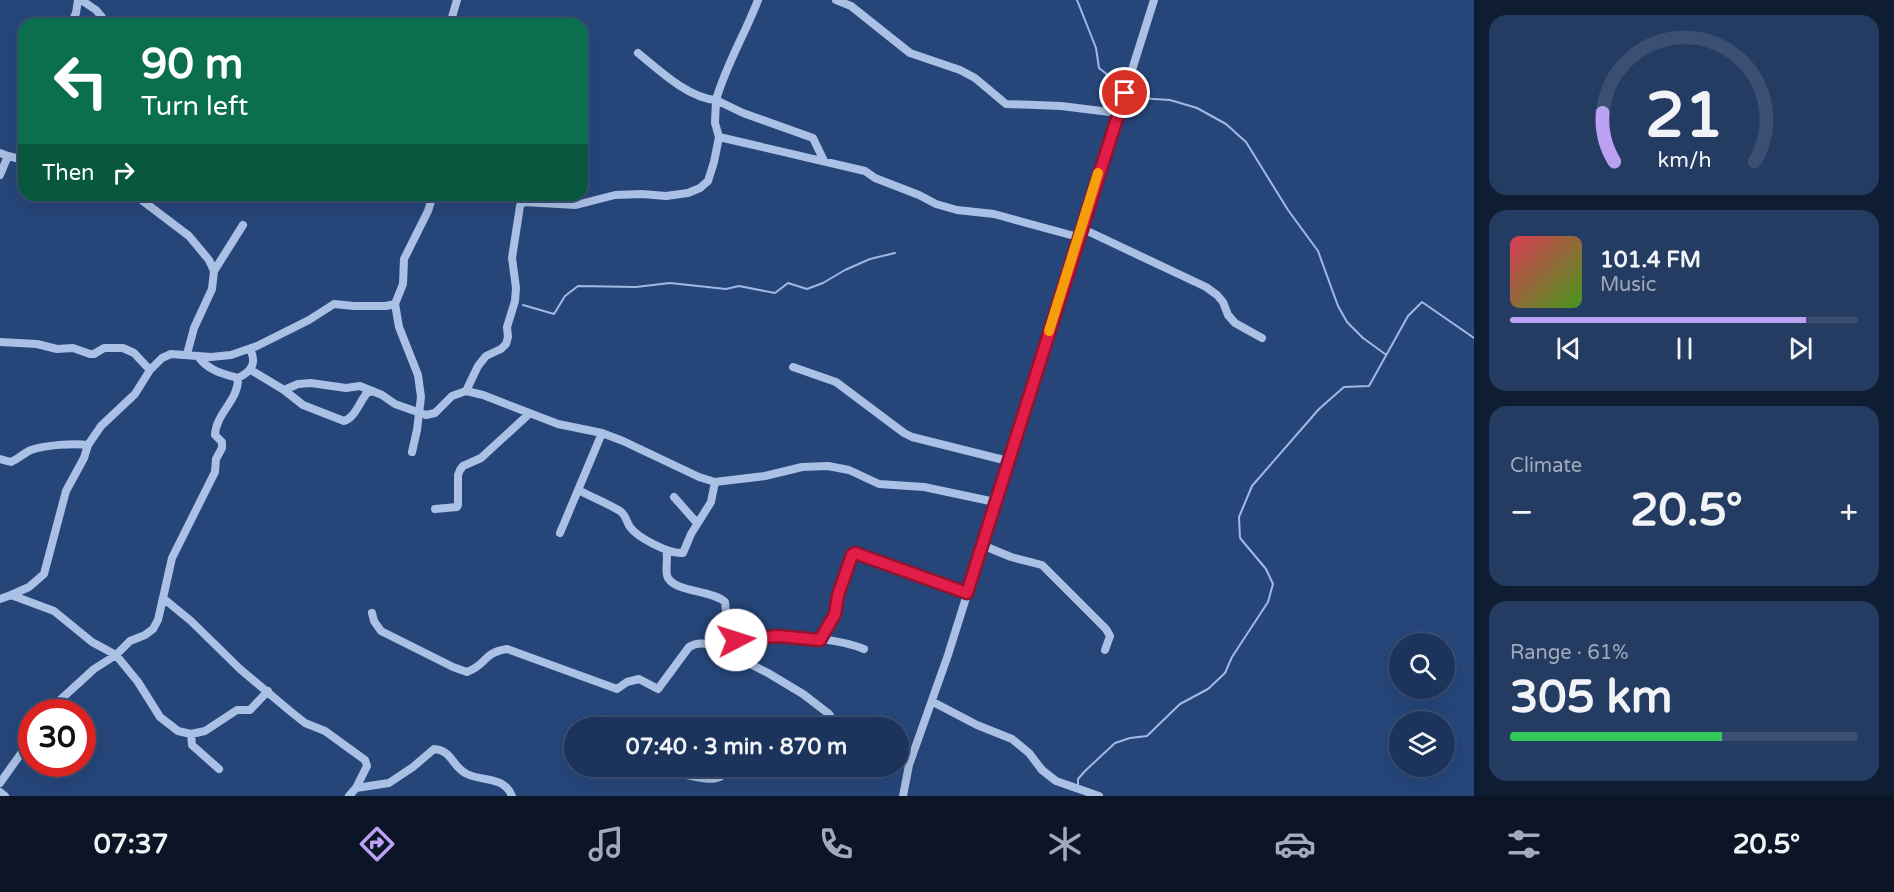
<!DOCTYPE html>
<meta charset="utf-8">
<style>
body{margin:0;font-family:"Varela Round",sans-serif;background:#253c62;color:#f1f3f6;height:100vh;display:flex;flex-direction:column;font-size:22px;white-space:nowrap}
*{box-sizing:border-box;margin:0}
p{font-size:20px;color:#a0aabb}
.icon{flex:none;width:33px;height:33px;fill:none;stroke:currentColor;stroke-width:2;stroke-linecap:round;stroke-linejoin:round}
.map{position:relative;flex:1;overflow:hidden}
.sheet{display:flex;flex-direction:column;gap:15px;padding:15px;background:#0f1d33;width:420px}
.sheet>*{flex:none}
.hud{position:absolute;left:18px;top:18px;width:570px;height:183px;border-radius:18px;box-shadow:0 6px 24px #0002,0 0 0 2px #3a4f72;background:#0b6e4f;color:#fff;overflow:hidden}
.buttons{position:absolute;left:1389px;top:633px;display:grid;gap:12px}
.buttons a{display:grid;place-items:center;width:66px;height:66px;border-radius:50%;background:#1c345c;box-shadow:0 6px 24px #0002,0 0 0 2px #3a4f72;font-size:30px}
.speed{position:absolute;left:18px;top:699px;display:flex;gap:12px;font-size:30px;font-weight:700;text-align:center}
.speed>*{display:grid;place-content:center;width:78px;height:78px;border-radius:50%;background:#1c345c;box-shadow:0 6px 24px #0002,0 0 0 2px #3a4f72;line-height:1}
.speed .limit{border:9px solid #d22;background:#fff;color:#111}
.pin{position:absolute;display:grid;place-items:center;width:51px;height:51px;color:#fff;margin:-26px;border:3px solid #fff;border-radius:50%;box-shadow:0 2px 6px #0007}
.me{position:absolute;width:66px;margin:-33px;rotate:85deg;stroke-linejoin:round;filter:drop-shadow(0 0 4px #0008)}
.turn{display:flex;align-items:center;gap:21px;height:126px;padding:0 24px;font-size:27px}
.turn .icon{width:78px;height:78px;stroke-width:2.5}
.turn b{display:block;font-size:42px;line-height:51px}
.then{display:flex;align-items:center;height:57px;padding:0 24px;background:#0003;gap:12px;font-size:22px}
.big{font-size:45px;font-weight:700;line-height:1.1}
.sheet .card{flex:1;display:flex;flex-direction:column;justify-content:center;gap:9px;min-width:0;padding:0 21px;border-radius:18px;background:#253c62}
.sheet .dial{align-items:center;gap:0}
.dial svg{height:156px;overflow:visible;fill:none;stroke:#3a4f72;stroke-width:7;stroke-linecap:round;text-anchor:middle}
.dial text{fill:#f1f3f6;stroke:none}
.song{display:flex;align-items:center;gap:18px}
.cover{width:72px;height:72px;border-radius:9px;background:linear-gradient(135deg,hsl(350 70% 55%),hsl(100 70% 35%))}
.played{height:6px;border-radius:3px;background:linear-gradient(90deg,#bca0f2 85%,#3a4f72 85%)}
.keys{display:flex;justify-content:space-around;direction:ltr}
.heat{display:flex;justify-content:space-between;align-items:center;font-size:33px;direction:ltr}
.charge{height:9px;border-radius:4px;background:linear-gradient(90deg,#34c759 61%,#3a4f72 0)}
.trip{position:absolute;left:564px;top:717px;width:345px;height:60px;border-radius:30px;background:#1c345c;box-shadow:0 6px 24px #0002,0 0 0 2px #3a4f72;font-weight:700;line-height:60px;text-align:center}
.menu{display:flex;height:96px;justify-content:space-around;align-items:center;background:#0b1525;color:#a0aabb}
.menu .icon{width:42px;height:42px}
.menu .selected{color:#bca0f2}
.menu b{font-size:27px;color:#f1f3f6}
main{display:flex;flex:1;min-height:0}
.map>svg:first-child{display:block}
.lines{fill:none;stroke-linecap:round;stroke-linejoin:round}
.stream{stroke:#9ebae4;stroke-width:2}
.minor{stroke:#aac0e4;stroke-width:8}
.route-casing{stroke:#92132f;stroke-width:15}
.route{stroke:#e11d48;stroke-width:10}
.slow{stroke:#f59e0b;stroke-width:10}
</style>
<main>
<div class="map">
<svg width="1474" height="796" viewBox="0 0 1474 796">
<rect width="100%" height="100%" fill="#26467a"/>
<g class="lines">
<path class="stream" d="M 1077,0 L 1096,48 L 1099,68 L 1123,87
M 1128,91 L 1137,98 L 1170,100 L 1197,108 L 1226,124 L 1246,142 L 1288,210 L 1318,251 L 1338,306 L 1347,322 L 1363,338 L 1385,354
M 523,305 L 554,314 L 565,296 L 578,286 L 636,287 L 670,283 L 726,289 L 739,286 L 775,293 L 788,283 L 807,289 L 823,283 L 845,270 L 870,259 L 895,253
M 1078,785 L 1078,779 L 1085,771 L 1115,743 L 1130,738 L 1147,736 L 1180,704 L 1208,689 L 1225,673 L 1232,657 L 1268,602 L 1273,584 L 1266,569 L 1240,538 L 1239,517 L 1252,486 L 1319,409 L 1344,387 L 1369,386 L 1408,316 L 1422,302 L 1474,338"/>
<path class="minor" d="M 81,0 L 96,10 L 106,22
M 758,0 C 745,34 726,65 716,100 L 743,113 L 813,138 L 824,161
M 836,0 L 851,6 L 910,53 L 960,70 L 975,78 L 1006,104 L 1061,106 L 1118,113
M 71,24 L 76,13 L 78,0
M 450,24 L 457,0
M 719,137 L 865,171 L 875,178 L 919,195 L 936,204 L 957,210 L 994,214 L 1078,237
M 0,153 L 8,156
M 0,175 L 8,156 L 24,160
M 135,195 L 189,236 L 209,260 L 214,271 L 212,289 L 194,328 L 187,354
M 1081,228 L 1206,287 L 1217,295 L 1223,302 L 1228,315 L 1235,323 L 1262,338
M 214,271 L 243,225
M 0,342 L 37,344 L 57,349 L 73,348 L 90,354 L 94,354 L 104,348 L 123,348 L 134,353 L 150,370
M 198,356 C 207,370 223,374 238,378 C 252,371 257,363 250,349
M 793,367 L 836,382 L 904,433 L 912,437 L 1008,461
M 251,370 L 284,390 L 298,384 L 311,383 L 346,388 L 360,386 L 382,395 L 395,404 L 426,415 L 435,413 L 452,396 L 466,391 L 483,395 L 558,424 L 602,433 L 623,441 L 699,477 L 715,482 L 765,476 L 802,467 L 828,466 L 849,470 L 879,484 L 924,487 L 995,502
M 284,390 L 303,405 L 344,421 C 355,418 360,401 367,393 L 373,391
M 466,391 L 478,366 L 486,356 L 501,349 L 506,344 L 508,337 L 507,327 L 515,301 L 516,288 L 512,258 L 520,206 L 523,202 L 576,205 L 615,195 L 642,194 L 666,196 L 688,193 L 700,188 L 708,181 L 714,162 L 719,137 L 715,123 L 716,100 C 688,98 659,70 638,53
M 412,452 L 417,430 L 421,397 L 418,375 L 399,327 L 395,304 L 403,284 L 404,259 L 428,211 L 433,195
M 0,459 L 11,462 C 18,459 24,453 31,450 C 46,445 73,443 88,445 L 101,426 L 135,394 L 150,370 L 162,358 L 171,354 L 211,357 L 231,355 L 257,346 L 309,320 L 334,304 L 354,306 L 386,306 L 395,304
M 578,490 C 592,497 607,503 620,511 C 626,515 626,521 630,527 C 638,538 669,554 683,553 L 691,534 L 711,502 L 715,482
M 674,497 L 697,523
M 435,509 L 457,507 L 458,505 L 458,475 L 460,470 L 463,466 L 481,458 L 529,414
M 560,533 L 602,433
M 982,545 L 1011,557 L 1042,565 L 1106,629 L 1110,636 L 1105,650
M 666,550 C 669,559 664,571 668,578 C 676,592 712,590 725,602 L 726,611 L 723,639 L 721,642
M 11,595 L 29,587 L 44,574 L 66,491 L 84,458 L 88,445
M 163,598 L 191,621 L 240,669 L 290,711 L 305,723 L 325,731 L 365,760 L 367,766 L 356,788 L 349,796
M 0,599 L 11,595 L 54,611 L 92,642 L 116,655 L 138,682 L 160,717 L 178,731 L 191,734 L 205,731 L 237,710 L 250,710 L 268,691
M 372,613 L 374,621 L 381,631 L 453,667 L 467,672 C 488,664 482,653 507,649 L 617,689 L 627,682 L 639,679 L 658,689 L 689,647 C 699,641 707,644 717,647 L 768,673 L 803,694 L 829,714 L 836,725
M 723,639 C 742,641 761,636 780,636 C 804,636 842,640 864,649
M 820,640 L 835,614 L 838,595 L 852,555 L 855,553 L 967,593
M 933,702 L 977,725 L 1012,739 L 1029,753 L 1042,770 L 1056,781 L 1099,796
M 47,712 L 94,669 L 116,655 L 130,641 L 145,635 L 153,629 L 158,620 L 172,558 L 215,472 L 216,459 L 222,448 L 222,442 L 215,435 C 216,413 239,400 238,378
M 806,728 C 817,723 830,722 841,728
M 191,734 L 192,745 L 219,769
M 898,756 L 909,765
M 686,775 C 704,778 721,785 731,766
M 0,783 L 32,738
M 356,788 L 389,783 L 413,767 L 434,749 C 452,750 452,767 467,774 C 484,782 504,776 512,796
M 0,792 L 5,796
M 903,796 L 909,765 L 948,655 L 1154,0"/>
</g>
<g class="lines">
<defs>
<path id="route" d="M 736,640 L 778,636 L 820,640 L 835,614 L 838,595 L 852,555 L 855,553 L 967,593 L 1125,93"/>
</defs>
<use href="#route" class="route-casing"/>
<use href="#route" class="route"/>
<path class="slow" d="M 1049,331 L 1098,173"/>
</g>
</svg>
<div class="buttons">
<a><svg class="icon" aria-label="search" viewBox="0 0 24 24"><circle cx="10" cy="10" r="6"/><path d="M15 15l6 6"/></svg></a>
<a><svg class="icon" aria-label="layers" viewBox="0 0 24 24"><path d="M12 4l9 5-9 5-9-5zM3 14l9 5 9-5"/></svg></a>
</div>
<div class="speed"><div class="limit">30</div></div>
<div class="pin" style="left:1125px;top:93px;background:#d93025"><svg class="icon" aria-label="arrive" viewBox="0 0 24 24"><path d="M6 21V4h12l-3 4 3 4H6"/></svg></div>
<svg class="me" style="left:736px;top:640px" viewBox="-20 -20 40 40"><circle r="19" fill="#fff"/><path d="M0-13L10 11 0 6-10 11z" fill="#e11d48"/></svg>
<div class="trip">07:40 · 3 min · 870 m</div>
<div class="hud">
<div class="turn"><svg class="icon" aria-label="left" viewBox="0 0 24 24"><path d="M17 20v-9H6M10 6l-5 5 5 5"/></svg><div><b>90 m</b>Turn left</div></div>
<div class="then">Then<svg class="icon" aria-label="right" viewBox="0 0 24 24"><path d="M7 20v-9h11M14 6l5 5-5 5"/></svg></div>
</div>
</div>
<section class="sheet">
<div class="card dial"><svg viewBox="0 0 100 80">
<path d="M14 69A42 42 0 1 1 86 69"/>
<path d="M14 69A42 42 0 0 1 8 44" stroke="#bca0f2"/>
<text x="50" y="56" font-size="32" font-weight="700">21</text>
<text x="50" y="72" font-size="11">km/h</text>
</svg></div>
<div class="card">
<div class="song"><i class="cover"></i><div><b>101.4 FM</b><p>Music</p></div></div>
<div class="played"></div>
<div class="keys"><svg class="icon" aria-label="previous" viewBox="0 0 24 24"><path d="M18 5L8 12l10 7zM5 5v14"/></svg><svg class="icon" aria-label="pause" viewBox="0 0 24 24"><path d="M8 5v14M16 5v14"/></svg><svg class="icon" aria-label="next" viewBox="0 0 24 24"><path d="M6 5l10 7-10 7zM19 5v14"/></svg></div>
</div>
<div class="card"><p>Climate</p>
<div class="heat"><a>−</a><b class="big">20.5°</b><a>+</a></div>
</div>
<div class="card"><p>Range · 61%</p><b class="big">305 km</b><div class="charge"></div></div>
</section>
</main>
<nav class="menu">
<b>07:37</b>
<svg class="icon selected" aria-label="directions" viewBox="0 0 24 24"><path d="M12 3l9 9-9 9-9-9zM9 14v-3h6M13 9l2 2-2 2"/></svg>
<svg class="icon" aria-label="music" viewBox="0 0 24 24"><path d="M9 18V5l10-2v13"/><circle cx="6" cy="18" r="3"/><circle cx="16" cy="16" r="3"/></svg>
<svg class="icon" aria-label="phone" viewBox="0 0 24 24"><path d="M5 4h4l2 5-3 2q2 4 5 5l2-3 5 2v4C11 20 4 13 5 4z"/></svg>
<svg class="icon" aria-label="climate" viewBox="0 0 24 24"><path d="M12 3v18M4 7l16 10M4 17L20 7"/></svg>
<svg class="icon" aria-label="car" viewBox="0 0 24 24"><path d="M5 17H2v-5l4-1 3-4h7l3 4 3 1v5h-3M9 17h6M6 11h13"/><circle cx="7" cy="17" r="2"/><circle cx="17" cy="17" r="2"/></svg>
<svg class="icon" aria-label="filters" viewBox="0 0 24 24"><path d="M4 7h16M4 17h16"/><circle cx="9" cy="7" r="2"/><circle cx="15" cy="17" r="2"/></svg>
<b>20.5°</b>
</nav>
